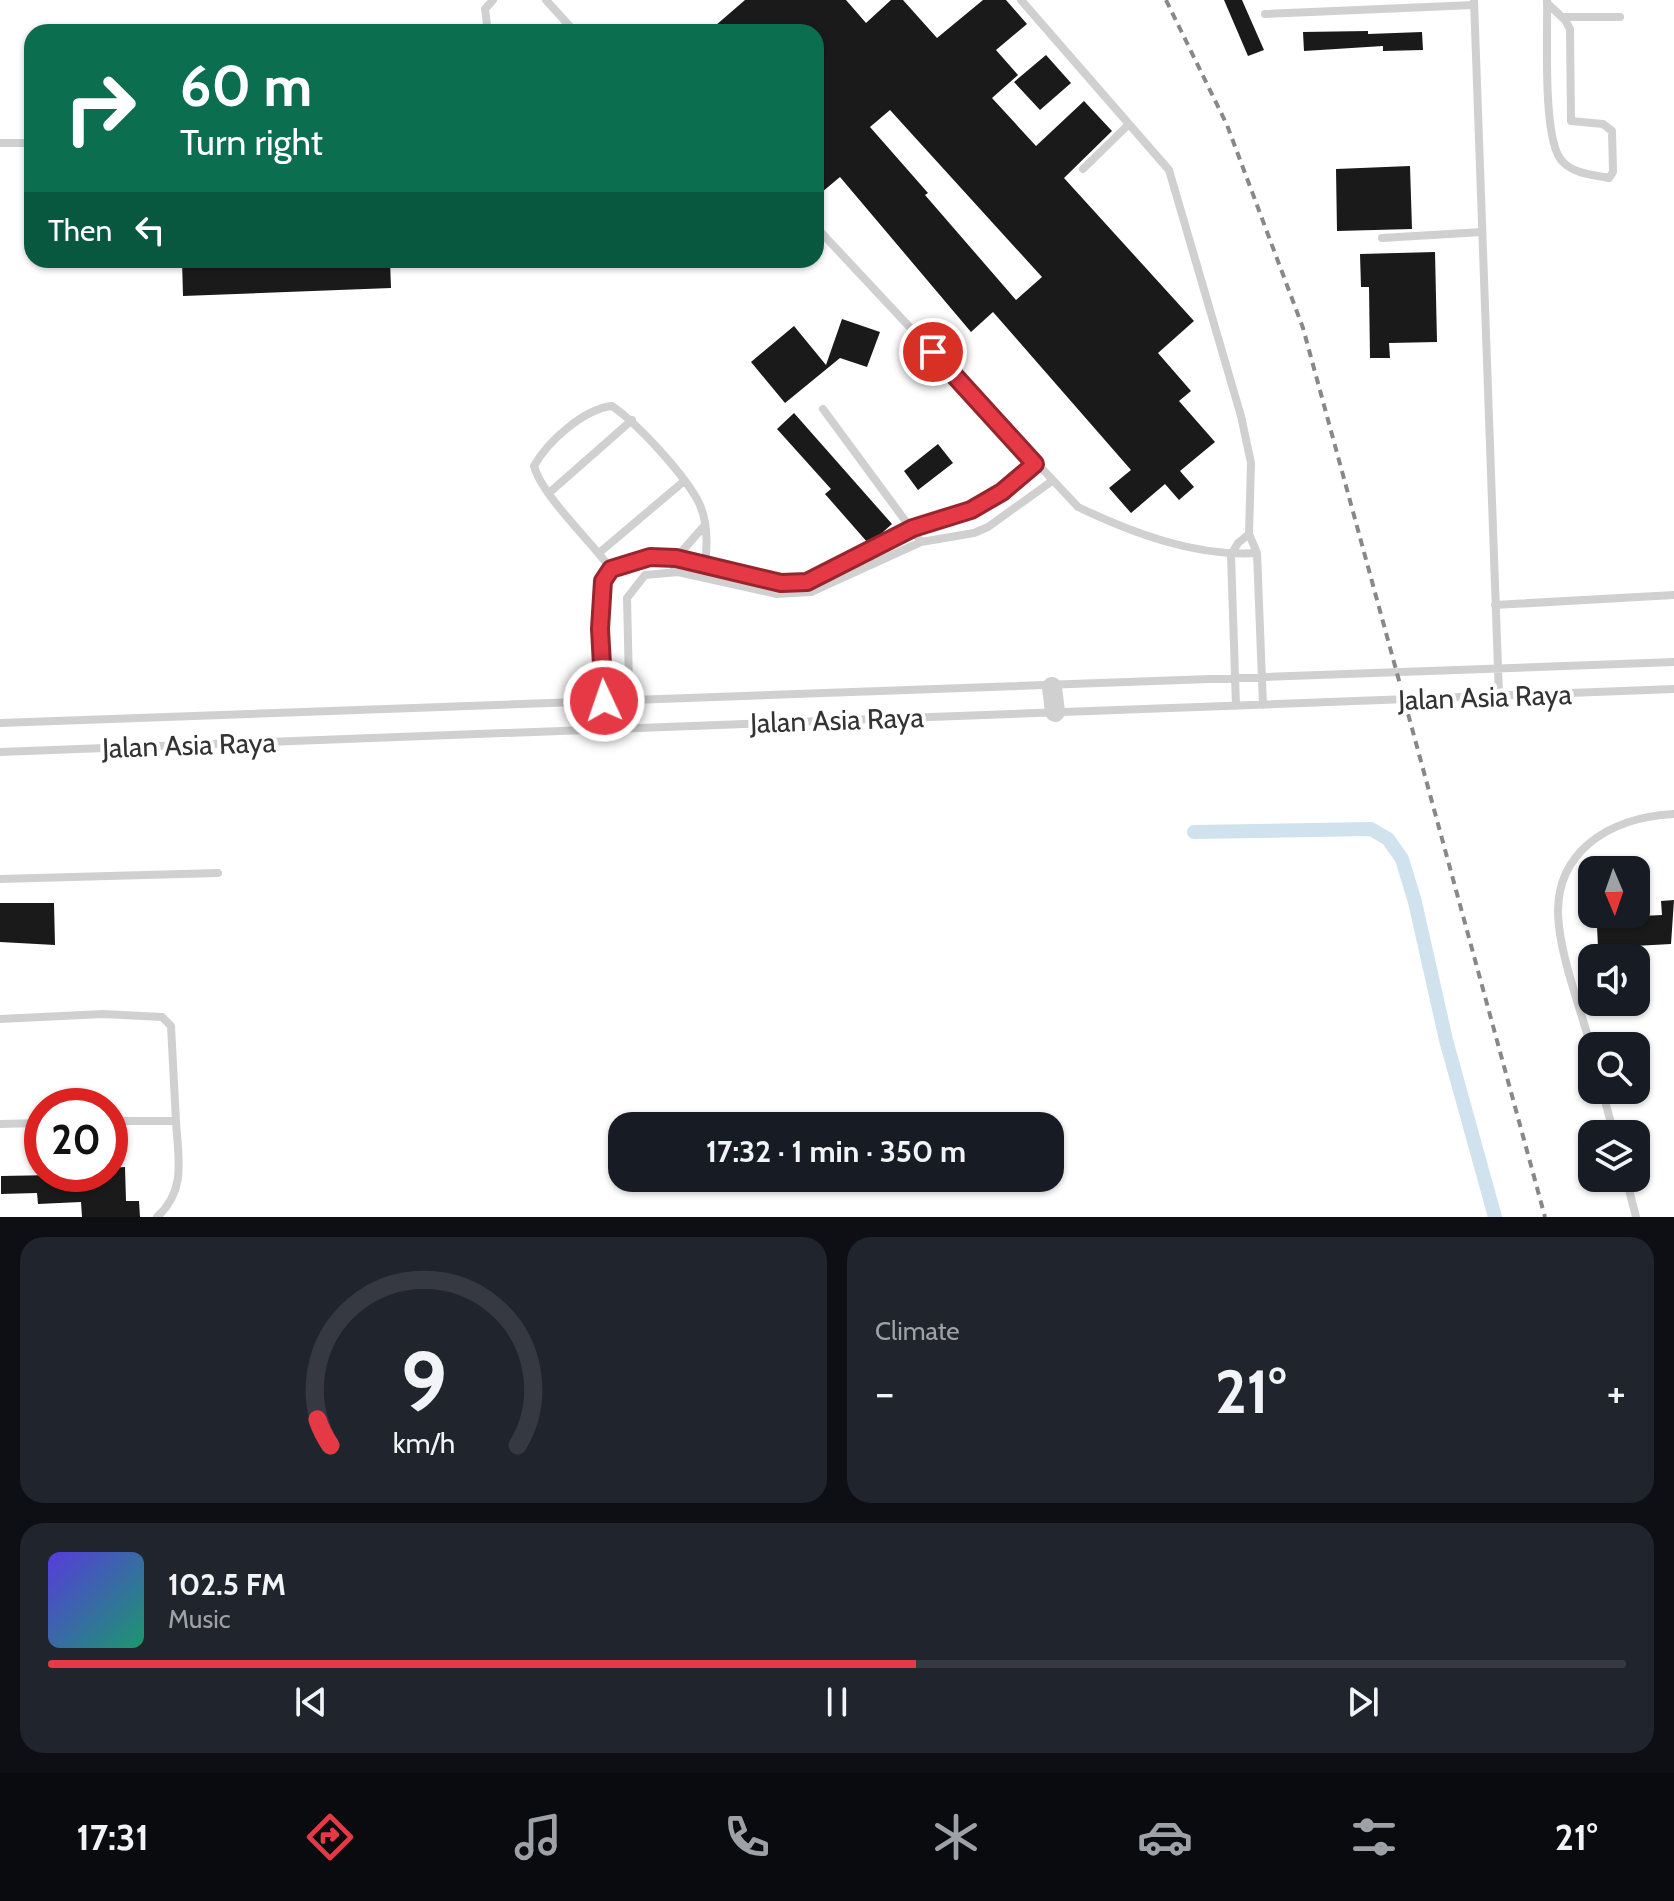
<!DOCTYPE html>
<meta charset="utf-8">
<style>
body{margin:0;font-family:Cabin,sans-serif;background:#20242c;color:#f1f3f6;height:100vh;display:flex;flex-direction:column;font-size:30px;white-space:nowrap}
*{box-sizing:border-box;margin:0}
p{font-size:26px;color:#9ea1a6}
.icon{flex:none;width:44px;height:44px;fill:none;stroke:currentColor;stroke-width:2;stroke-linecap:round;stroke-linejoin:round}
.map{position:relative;height:1217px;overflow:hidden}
.side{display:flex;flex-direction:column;gap:20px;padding:20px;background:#0d0f14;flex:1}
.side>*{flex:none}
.banner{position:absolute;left:24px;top:24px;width:800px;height:244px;border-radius:24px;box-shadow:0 2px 6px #0004;background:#0b6e4f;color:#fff;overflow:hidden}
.needle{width:52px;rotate:178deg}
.controls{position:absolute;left:1578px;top:856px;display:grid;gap:16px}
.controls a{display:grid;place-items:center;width:72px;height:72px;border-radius:16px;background:#171b24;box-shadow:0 2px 6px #0004;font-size:40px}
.speed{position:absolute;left:24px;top:1088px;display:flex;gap:16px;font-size:40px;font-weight:700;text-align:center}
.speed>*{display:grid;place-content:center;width:104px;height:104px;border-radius:50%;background:#171b24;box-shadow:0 2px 6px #0004;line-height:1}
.speed .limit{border:12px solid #d22;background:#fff;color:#111}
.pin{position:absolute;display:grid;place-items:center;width:68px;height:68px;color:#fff;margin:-34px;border:4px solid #fff;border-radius:50%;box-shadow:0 2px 8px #0007}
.me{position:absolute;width:88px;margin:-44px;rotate:357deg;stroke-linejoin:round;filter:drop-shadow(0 0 6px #0008)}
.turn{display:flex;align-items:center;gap:28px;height:168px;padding:0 24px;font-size:36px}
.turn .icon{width:104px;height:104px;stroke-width:2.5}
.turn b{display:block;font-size:56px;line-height:68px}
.then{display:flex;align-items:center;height:76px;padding:0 24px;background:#0003;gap:16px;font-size:30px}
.big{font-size:60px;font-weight:800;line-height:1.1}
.side .tile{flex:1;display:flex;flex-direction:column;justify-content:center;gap:12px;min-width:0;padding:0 28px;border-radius:24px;background:#20242c}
.side .dial{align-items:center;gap:0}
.dial svg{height:208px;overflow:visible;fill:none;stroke:#363941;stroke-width:7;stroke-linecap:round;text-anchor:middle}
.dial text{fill:#f1f3f6;stroke:none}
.song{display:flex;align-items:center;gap:24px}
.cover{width:96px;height:96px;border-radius:12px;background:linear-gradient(135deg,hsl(250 70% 55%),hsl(160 70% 35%))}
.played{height:8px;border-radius:4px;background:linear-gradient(90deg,#e63946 55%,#363941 55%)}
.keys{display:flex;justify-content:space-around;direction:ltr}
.heat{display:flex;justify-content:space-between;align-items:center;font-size:44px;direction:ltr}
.side .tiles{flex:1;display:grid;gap:20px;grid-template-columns:1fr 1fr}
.tile:last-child{grid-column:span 2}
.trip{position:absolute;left:608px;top:1112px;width:456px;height:80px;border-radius:24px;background:#171b24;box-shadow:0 2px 6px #0004;font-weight:800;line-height:80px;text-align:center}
.menu{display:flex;height:128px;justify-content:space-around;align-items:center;background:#090b0e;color:#9ea1a6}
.menu .icon{width:56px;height:56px}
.menu .selected{color:#e63946}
.menu b{font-size:36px;color:#f1f3f6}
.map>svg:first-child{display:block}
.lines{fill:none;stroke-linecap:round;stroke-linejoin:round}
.canal{stroke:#cfe2ee;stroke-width:14}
.building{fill:#1a1a1a;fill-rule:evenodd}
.service{stroke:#d0d0d0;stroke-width:8}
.tertiary{stroke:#d0d0d0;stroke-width:20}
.rail{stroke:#888;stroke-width:4;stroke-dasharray:8 6;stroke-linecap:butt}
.route-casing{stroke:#96252e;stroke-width:20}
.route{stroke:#e63946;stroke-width:14}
.labels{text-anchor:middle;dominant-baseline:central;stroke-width:8;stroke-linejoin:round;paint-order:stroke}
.street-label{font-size:28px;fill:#333;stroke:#fff}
</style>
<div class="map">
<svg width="1674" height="1217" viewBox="0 0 1674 1217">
<rect width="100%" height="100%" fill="#fff"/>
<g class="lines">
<path class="canal" d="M 1194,832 L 1371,829 L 1388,839 L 1402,859 L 1415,902 L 1446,1040 L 1495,1217"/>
</g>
<path class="building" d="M 745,0 L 846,0 L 866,23 L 891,0 L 903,0 L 937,38 L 983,0 L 1006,0 L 1027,24 L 996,50 L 1018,75 L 992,98 L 1036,146 L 1084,101 L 1112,131 L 1064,178 L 1194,321 L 1158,353 L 1191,391 L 1179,401 L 1215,442 L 1180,471 L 1194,487 L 1179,500 L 1165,484 L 1131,513 L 1109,488 L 1131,470 L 993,312 L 971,332 L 840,177 L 816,197 L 816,32 L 708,32 ZM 890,110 L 1042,277 L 1016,300 L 925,195 L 928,193 L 870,127 Z
M 1224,0 L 1242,0 L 1264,50 L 1248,56 Z
M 1368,31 L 1368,34 L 1422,32 L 1423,50 L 1383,51 L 1383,46 L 1304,51 L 1303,32 Z
M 1046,55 L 1071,83 L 1040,110 L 1014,82 Z
M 1410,166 L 1412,229 L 1337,231 L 1336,169 Z
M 1435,252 L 1437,342 L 1389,343 L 1390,358 L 1370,358 L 1369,287 L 1361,287 L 1360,254 Z
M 182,260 L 390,260 L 391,288 L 183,296 Z
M 842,319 L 880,332 L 867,367 L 840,358 L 785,403 L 751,362 L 794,326 L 826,365 Z
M 794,413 L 892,524 L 874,540 L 868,543 L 825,494 L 831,489 L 777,429 Z
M 938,444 L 953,463 L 918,490 L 904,471 Z
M 1674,900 L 1671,944 L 1598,948 L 1597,926 L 1623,925 L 1622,917 L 1662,915 L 1661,901 Z
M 0,903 L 54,903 L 55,945 L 0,942 Z
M 125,1167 L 126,1201 L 139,1201 L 140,1217 L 82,1217 L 81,1202 L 38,1204 L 37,1193 L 1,1194 L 1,1176 L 110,1174 L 110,1168 Z"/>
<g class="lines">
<path class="service" d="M 546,0 L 575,32
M 1021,0 L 1169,170 L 1241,416 L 1251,463 L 1249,534 L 1257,553 L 1263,705
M 1474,0 L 1499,696
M 1547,0 C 1548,33 1542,140 1562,161 C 1573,174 1594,175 1609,178 L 1613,172 L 1612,131 L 1603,124 L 1571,121 L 1570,29 L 1565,20 L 1547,3
M 1265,14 L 1474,5
M 1562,17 L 1620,17
M 488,32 L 485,9 L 493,0
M 0,143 L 32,143
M 1083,169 L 1129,124
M 816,227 L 1078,507 C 1132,533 1196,557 1257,553
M 1382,238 L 1482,232
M 823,409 L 921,542
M 549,493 L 632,420
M 599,553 L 683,482
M 611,569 C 591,541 542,496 534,466 C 548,441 584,409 612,406 C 638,424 685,475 699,503 C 709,524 708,555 702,577
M 673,572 L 676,558 L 705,525
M 1495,605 L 1674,595
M 1236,706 L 1231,555 L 1238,543 L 1249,534
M 0,723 L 1674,662
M 606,728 L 600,629 L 603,581 L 611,569 L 650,557 L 676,558 L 781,583 L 807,582 L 913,528 L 971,510 L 1002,492 L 1035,464
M 630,728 L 627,598 L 645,575 L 678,572 L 777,594 L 811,592 L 921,542 L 974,533 L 988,527 L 1052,481
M 0,752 L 1674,689
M 0,879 L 218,873
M 0,1019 L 103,1014 L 162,1017 L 171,1026 L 176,1121
M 1592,1051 C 1582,1013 1563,964 1559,926 C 1550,853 1609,817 1674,814
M 1602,1090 L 1614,1134
M 110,1121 L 176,1121 C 178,1158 187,1190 157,1217
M 0,1124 L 42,1123
M 1626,1178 L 1636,1217"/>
<path class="tertiary" d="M 1052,687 L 1055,712"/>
<path class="rail" d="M 1166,0 L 1227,125 L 1303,328 L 1545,1217"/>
</g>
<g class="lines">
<defs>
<path id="route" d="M 604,701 L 600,629 L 603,581 L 611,569 L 650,557 L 676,558 L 781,583 L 807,582 L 913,528 L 971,510 L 1002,492 L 1035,464 L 933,352"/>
</defs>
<use href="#route" class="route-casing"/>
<use href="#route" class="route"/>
</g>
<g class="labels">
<g class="street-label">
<text transform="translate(1485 697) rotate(-2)">Jalan Asia Raya</text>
<text transform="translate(837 720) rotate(-2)">Jalan Asia Raya</text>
<text transform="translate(189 745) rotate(-2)">Jalan Asia Raya</text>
</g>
</g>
</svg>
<div class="controls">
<a><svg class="needle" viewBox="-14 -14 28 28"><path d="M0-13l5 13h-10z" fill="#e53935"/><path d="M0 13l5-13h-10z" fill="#9ea1a6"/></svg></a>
<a><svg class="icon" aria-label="sound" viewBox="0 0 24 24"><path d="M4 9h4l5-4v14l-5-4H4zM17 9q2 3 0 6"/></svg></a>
<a><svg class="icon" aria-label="search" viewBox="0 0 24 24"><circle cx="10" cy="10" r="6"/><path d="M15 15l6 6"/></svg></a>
<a><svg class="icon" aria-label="layers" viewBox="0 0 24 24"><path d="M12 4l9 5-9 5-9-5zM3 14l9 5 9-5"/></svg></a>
</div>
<div class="speed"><div class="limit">20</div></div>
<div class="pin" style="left:933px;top:352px;background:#d93025"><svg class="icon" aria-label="arrive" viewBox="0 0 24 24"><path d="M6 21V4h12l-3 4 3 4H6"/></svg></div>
<svg class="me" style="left:604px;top:701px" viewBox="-20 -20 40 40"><circle r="17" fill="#e63946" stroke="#fff" stroke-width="3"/><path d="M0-11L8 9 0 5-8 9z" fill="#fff"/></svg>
<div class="trip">17:32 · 1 min · 350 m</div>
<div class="banner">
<div class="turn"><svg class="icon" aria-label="right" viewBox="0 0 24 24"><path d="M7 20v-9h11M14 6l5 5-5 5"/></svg><div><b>60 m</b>Turn right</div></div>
<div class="then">Then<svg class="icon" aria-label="left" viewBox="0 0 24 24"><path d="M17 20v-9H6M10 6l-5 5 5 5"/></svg></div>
</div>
</div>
<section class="side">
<div class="tiles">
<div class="tile dial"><svg viewBox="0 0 100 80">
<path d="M14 69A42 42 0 1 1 86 69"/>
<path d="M14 69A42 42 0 0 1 9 59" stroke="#e63946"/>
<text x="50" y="56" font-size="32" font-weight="700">9</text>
<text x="50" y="72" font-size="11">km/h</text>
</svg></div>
<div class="tile"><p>Climate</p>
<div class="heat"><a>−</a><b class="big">21°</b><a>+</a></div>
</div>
<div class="tile">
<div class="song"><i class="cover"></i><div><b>102.5 FM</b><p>Music</p></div></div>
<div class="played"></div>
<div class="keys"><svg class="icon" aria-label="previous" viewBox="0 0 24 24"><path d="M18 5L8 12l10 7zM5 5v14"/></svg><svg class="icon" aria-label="pause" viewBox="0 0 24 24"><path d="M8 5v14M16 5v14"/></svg><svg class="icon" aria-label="next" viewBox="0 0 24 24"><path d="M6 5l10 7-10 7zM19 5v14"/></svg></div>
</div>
</div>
</section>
<nav class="menu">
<b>17:31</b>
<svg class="icon selected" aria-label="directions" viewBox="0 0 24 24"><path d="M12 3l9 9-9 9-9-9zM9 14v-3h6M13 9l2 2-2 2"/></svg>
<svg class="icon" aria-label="music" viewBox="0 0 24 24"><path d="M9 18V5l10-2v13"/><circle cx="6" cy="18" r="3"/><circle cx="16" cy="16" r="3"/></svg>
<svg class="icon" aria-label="phone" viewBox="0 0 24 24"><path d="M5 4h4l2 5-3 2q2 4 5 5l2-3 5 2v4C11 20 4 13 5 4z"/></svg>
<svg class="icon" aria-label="climate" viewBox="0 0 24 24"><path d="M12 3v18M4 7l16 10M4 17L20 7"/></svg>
<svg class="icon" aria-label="car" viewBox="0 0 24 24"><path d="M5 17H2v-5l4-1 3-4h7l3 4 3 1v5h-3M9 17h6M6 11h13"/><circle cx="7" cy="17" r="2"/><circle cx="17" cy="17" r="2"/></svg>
<svg class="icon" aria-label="filters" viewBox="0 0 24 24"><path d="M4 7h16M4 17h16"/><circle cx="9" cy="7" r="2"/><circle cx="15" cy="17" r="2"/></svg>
<b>21°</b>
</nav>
